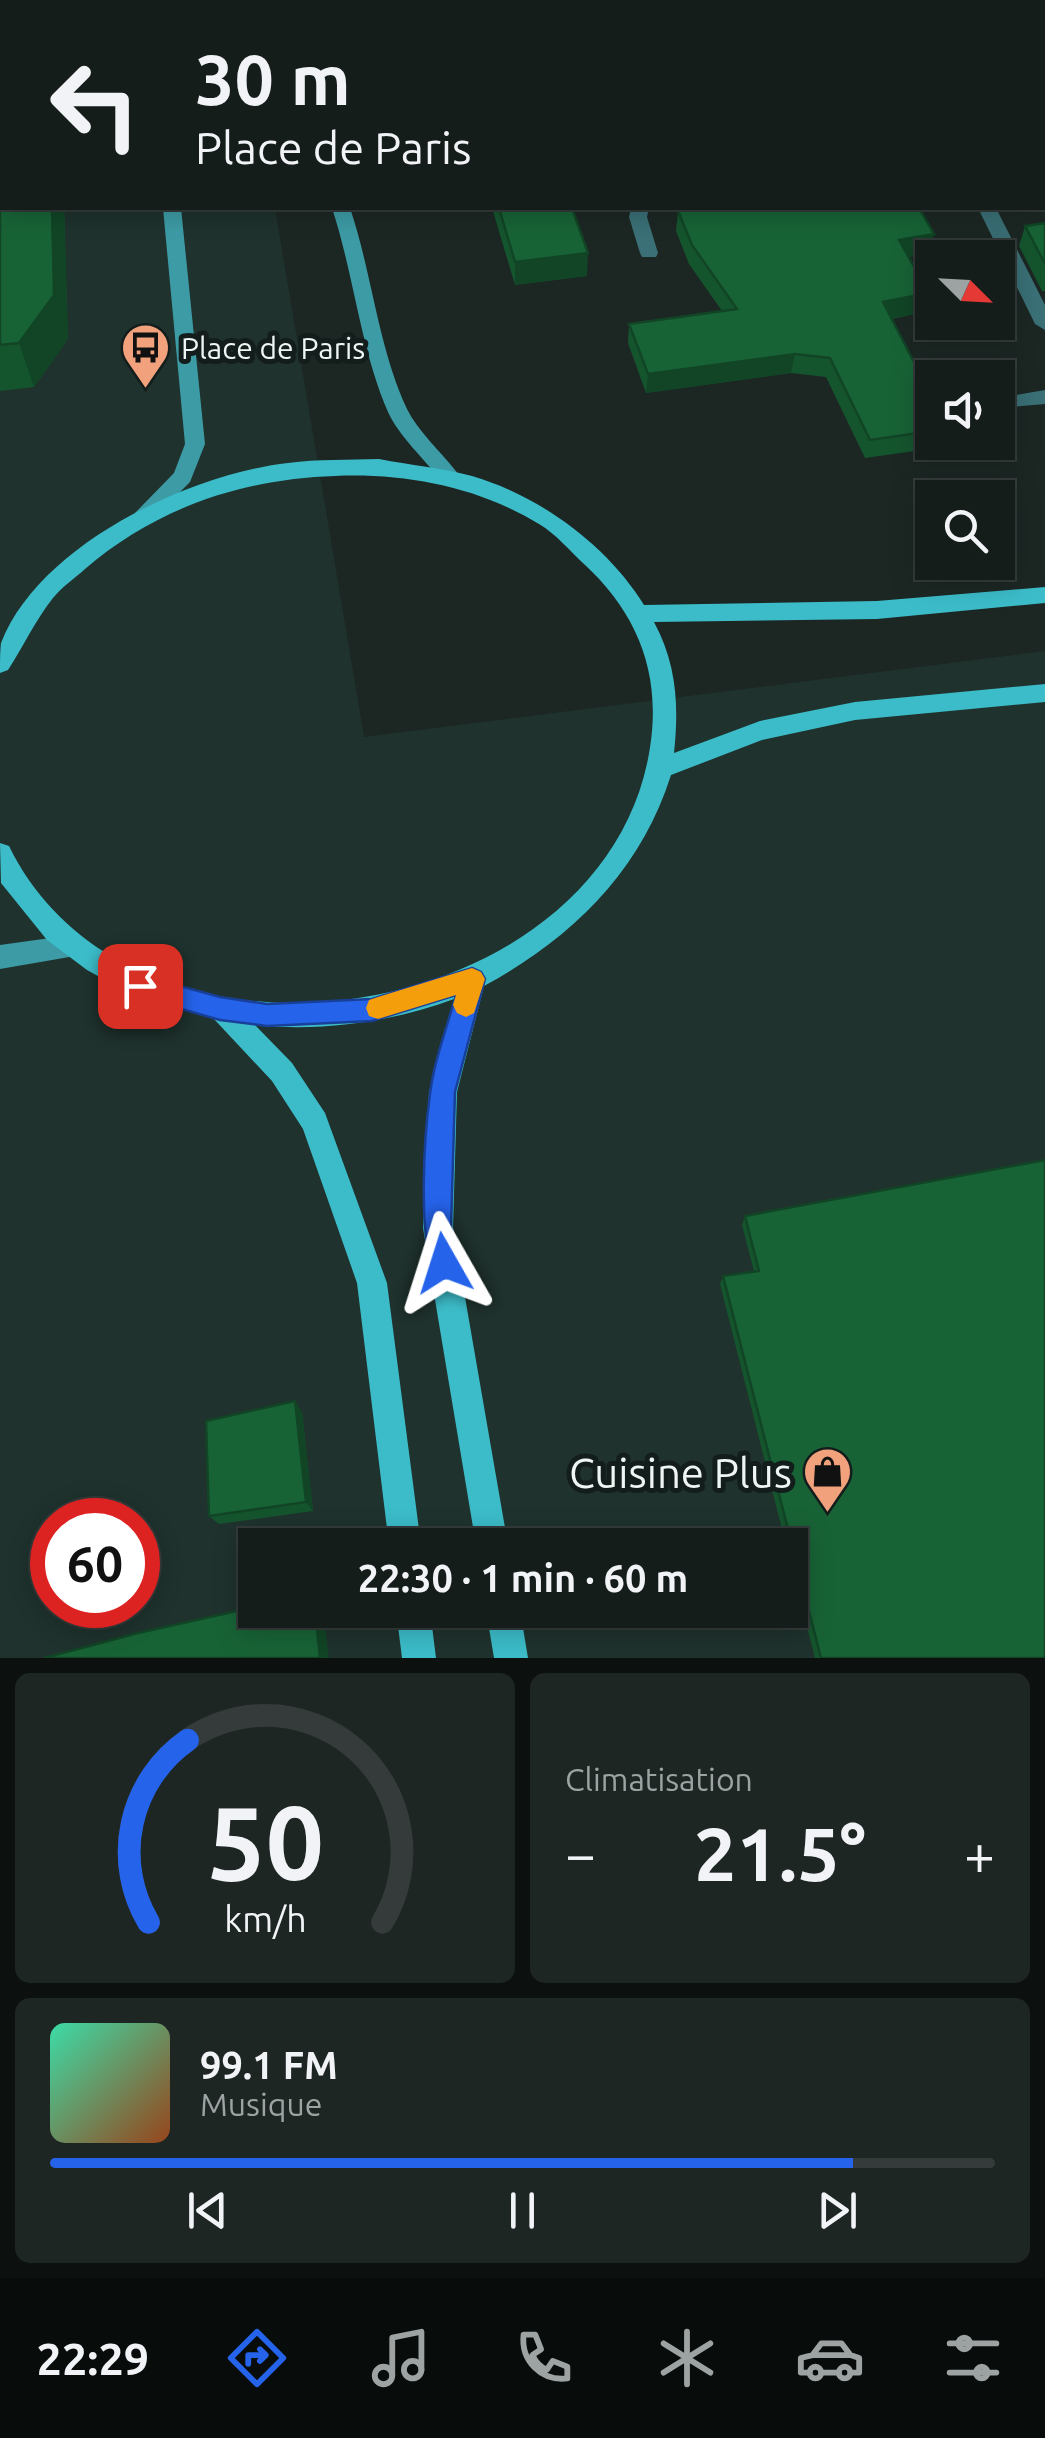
<!DOCTYPE html>
<html lang="fr">
<meta charset="utf-8">
<style>
body{margin:0;font-family:Ubuntu,sans-serif;background:#1e2624;color:#f1f3f6;height:100vh;display:flex;flex-direction:column;font-size:38px;white-space:nowrap}
*{box-sizing:border-box;margin:0}
p{font-size:32px;color:#9da2a3}
.icon{flex:none;width:55px;height:55px;fill:none;stroke:currentColor;stroke-width:2;stroke-linecap:round;stroke-linejoin:round}
.map{position:relative;height:1658px;overflow:hidden}
.panel{display:flex;flex-direction:column;gap:15px;padding:15px;background:#0c100f;flex:1}
.panel>*{flex:none}
.top-card{position:absolute;left:0px;top:0px;width:1045px;height:210px;box-shadow:0 5px 25px #0003,0 0 0 2px #343b3a;background:#151d1b;color:#f1f3f6;overflow:hidden}
.needle{width:65px;rotate:114deg}
.controls{position:absolute;left:915px;top:240px;display:grid;gap:20px}
.controls a{display:grid;place-items:center;width:100px;height:100px;border-radius:0px;background:#151d1b;box-shadow:0 5px 25px #0003,0 0 0 2px #343b3a;font-size:50px}
.speed{position:absolute;left:30px;top:1498px;display:flex;gap:20px;font-size:50px;font-weight:700;text-align:center}
.speed>*{display:grid;place-content:center;width:130px;height:130px;border-radius:50%;background:#151d1b;box-shadow:0 5px 25px #0003,0 0 0 2px #343b3a;line-height:1}
.speed .limit{border:15px solid #d22;background:#fff;color:#111}
.pin{position:absolute;display:grid;place-items:center;width:85px;height:85px;color:#fff;margin:-42px;border-radius:20px;box-shadow:0 5px 15px #0006}
.me{position:absolute;width:110px;margin:-55px;rotate:354deg;stroke-linejoin:round;filter:drop-shadow(0 0 8px #0008)}
.turn{display:flex;align-items:center;gap:35px;height:210px;padding:0 30px;font-size:45px}
.turn .icon{width:130px;height:130px;stroke-width:2.5}
.turn b{display:block;font-size:70px;line-height:85px}
.big{font-size:75px;font-weight:600;line-height:1.1}
.panel .card{flex:1;display:flex;flex-direction:column;justify-content:center;gap:15px;min-width:0;padding:0 35px;border-radius:15px;background:#1e2624}
.panel .dial{align-items:center;gap:0}
.dial svg{height:260px;overflow:visible;fill:none;stroke:#343b3a;stroke-width:7;stroke-linecap:round;text-anchor:middle}
.dial text{fill:#f1f3f6;stroke:none}
.song{display:flex;align-items:center;gap:30px}
.cover{width:120px;height:120px;border-radius:15px;background:linear-gradient(135deg,hsl(160 70% 55%),hsl(20 70% 35%))}
.played{height:10px;border-radius:5px;background:linear-gradient(90deg,#2563eb 85%,#343b3a 85%)}
.keys{display:flex;justify-content:space-around;direction:ltr}
.heat{display:flex;justify-content:space-between;align-items:center;font-size:55px;direction:ltr}
.panel .tiles{flex:1;display:grid;gap:15px;grid-template-columns:1fr 1fr}
.card:last-child{grid-column:span 2}
.trip{position:absolute;left:238px;top:1528px;width:570px;height:100px;border-radius:0px;background:#151d1b;box-shadow:0 5px 25px #0003,0 0 0 2px #343b3a;font-weight:600;line-height:100px;text-align:center}
.tabs{display:flex;height:160px;justify-content:space-around;align-items:center;background:#080c0b;color:#9da2a3}
.tabs .icon{width:70px;height:70px}
.tabs .selected{color:#2563eb}
.tabs b{font-size:45px;color:#f1f3f6}
.map>svg:first-child{display:block}
.built{fill:#1f322d;fill-rule:evenodd}
.lines{fill:none;stroke-linecap:round;stroke-linejoin:round}
.minor{fill:#3a7076;fill-rule:evenodd}
.secondary{fill:#3d9ba5;fill-rule:evenodd}
.primary{fill:#3cbcc9;fill-rule:evenodd}
.wall{fill:#15552e}
.shaded-wall{fill:#114526}
.building{fill:#186336;stroke:#114526;stroke-width:2.5}
.route{fill:#2563eb;stroke:#184099;stroke-width:2.5}
.slow{fill:#f59e0b}
.labels{text-anchor:middle;dominant-baseline:central;stroke-width:10;stroke-linejoin:round;paint-order:stroke}
.far-poi-label{font-size:30px;fill:#eef5f3;stroke:#131d1b;text-anchor:start}
.near-poi-label{font-size:42px;fill:#eef5f3;stroke:#131d1b;text-anchor:end}
</style>
<div class="map">
<svg width="1045" height="1658" viewBox="0 0 1045 1658">
<rect width="100%" height="100%" fill="#1c2724"/>
<path class="built" d="M 0,0 L 240,0 L 2,2 L 2,208 L 275,208 L 364,737 L 1045,651 L 1045,1658 L 0,1658 ZM 52,1520 L 138,1520 L 138,1605 L 52,1605 ZM 255,1545 L 790,1545 L 790,1610 L 255,1610 Z"/>
<g class="lines">
<path class="minor" d="M 876,0 L 892,0 L 893,2 L 877,2 Z
M 1042,174 L 1045,174 L 1042,185 Z
M 631,208 L 649,208 L 647,217 L 658,253 L 656,257 L 642,257 L 640,253 L 629,217 Z
M 978,208 L 996,208 L 1045,305 L 1045,330 L 1035,324 Z
M 1045,390 L 1045,404 L 998,408 L 998,398 Z"/>
<path class="secondary" d="M 174,0 L 190,0 L 191,2 L 175,2 Z
M 254,0 L 270,0 L 271,2 L 255,2 Z
M 163,208 L 181,208 L 205,444 L 190,482 L 154,518 L 146,521 L 135,513 L 174,473 L 185,444 Z
M 332,208 L 350,208 C 372,273 378,347 407,409 C 418,431 440,451 455,470 L 459,475 L 455,480 L 441,480 C 424,459 399,436 388,412 C 360,347 354,275 332,208 Z
M 72,935 L 81,939 L 85,947 L 81,955 L 0,969 L 0,945 Z"/>
<path class="primary" d="M 379,459 C 410,465 442,468 472,476 C 540,496 607,545 644,605 L 877,601 L 1045,587 L 1045,603 L 877,619 L 654,622 C 677,665 679,706 674,753 L 760,721 L 855,702 L 1045,684 L 1045,702 L 855,720 L 762,740 L 671,775 C 641,871 571,939 484,986 L 457,1092 L 453,1228 L 508,1545 L 476,1545 L 423,1228 L 429,1092 L 454,999 C 392,1022 321,1032 255,1025 L 292,1063 L 325,1113 L 387,1283 L 421,1545 L 389,1545 L 357,1283 L 303,1129 L 272,1081 L 213,1018 L 129,993 L 87,970 L 47,940 L 1,883 L 0,843 L 9,846 C 137,1108 626,1023 652,731 C 658,664 633,609 584,564 C 570,551 556,534 539,524 C 478,487 406,473 335,476 C 242,479 156,508 85,569 C 75,578 62,587 53,598 C 36,619 23,647 8,670 L 0,673 C 0,664 0,651 1,643 C 39,545 189,474 288,463 C 318,459 349,460 379,459 Z
M 396,1610 L 430,1610 L 436,1658 L 402,1658 Z
M 486,1610 L 520,1610 L 528,1658 L 494,1658 Z"/>
</g>
<path class="wall" d="M 0,0 L 58,0 L 68,339 L 34,387 L 0,391 Z
M 947,0 L 1045,0 L 1045,3 L 948,2 Z
M 1042,10 L 1045,13 L 1045,122 L 1042,122 Z
M 492,208 L 572,208 L 587,276 L 515,285 Z
M 678,211 L 929,254 L 909,257 L 924,312 L 892,319 L 932,397 L 932,442 L 945,442 L 943,447 L 865,458 L 826,377 L 791,373 L 646,393 L 628,343 L 629,324 L 722,311 L 689,264 L 676,231 Z
M 1045,223 L 1045,291 L 1042,291 L 1019,246 L 1025,226 Z
M 745,1216 L 1045,1658 L 815,1658 L 790,1561 L 790,1545 L 786,1545 L 720,1284 L 723,1276 L 754,1271 L 742,1225 Z
M 302,1412 L 313,1511 L 219,1524 L 209,1516 Z"/>
<path class="shaded-wall" d="M 52,208 L 64,208 L 68,339 L 34,387 L 19,343 Z
M 934,234 L 929,254 L 894,259 L 899,240 Z
M 588,253 L 587,276 L 515,285 L 515,262 Z
M 929,293 L 924,312 L 878,321 L 883,302 Z
M 795,354 L 791,373 L 646,393 L 648,374 Z
M 295,1401 L 302,1412 L 313,1511 L 306,1502 Z
M 315,1610 L 323,1610 L 329,1658 L 320,1658 Z"/>
<path class="building" d="M 0,0 L 48,0 L 48,2 L 2,2 L 2,208 L 52,208 L 54,295 L 19,343 L 0,345 Z
M 593,0 L 822,0 L 824,2 L 594,2 Z
M 966,0 L 1036,0 L 1038,2 L 967,2 Z
M 1042,10 L 1045,13 L 1045,101 L 1043,102 Z
M 499,208 L 572,208 L 588,253 L 515,262 Z
M 707,208 L 919,208 L 934,234 L 899,240 L 929,293 L 883,302 L 932,397 L 932,431 L 870,440 L 830,358 L 795,354 L 648,374 L 629,324 L 737,309 L 692,245 L 678,211 Z
M 1045,223 L 1045,264 L 1025,226 Z
M 1045,1160 L 1045,1658 L 821,1658 L 723,1276 L 759,1271 L 745,1216 Z
M 295,1401 L 306,1502 L 209,1516 L 206,1421 Z
M 255,1607 L 255,1610 L 315,1610 L 320,1658 L 44,1658 L 138,1633 Z"/>
<path class="route" d="M 472,968 L 481,972 L 485,979 L 455,1092 L 451,1228 L 457,1263 L 453,1272 L 444,1276 L 434,1272 C 418,1233 424,1137 430,1094 C 434,1061 447,1027 456,995 L 372,1021 L 267,1026 L 220,1020 L 140,997 L 131,994 L 128,986 L 131,979 L 140,975 L 220,997 L 267,1004 L 372,999 Z"/>
<path class="slow" d="M 472,968 L 481,972 L 485,979 L 474,1013 L 466,1017 L 457,1013 L 453,1005 L 456,995 L 378,1019 L 369,1016 L 366,1008 L 369,1000 L 378,997 Z"/>
<defs>
<symbol id="bus-pin" viewBox="-11 -11 22 30"><path d="M0 17L-7.5 6A9.5 9.5 0 1 1 7.5 6Z" fill="#f1a17b" stroke="#131d1b"/><path d="M-5-6H5V4H4V6H2V4H-2V6H-4V4H-5ZM-3.5-4V0h7V-4ZM-3.5 1.2v1.5H-2V1.2ZM2 1.2v1.5H3.5V1.2Z" fill="#111"/></symbol>
<symbol id="shop-pin" viewBox="-11 -11 22 30"><path d="M0 17L-7.5 6A9.5 9.5 0 1 1 7.5 6Z" fill="#f1a17b" stroke="#131d1b"/><path d="M-5-2.5h2.3a2.7 3.5 0 0 1 5.4 0H5L5.5 6h-11ZM-1.5-2.5h3a1.5 2.3 0 0 0-3 0Z" fill="#111"/></symbol>
</defs>
<g fill-rule="evenodd">
<use href="#bus-pin" x="118" y="320" width="55" height="75"/>
<use href="#shop-pin" x="800" y="1444" width="55" height="75"/>
</g>
<g class="labels">
<g class="far-poi-label">
<text x="181" y="348">Place de Paris</text>
</g>
<g class="near-poi-label">
<text x="792" y="1472">Cuisine Plus</text>
</g>
</g>
</svg>
<div class="controls">
<a><svg class="needle" viewBox="-14 -14 28 28"><path d="M0-13l5 13h-10z" fill="#e53935"/><path d="M0 13l5-13h-10z" fill="#9da2a3"/></svg></a>
<a><svg class="icon" aria-label="sound" viewBox="0 0 24 24"><path d="M4 9h4l5-4v14l-5-4H4zM17 9q2 3 0 6"/></svg></a>
<a><svg class="icon" aria-label="search" viewBox="0 0 24 24"><circle cx="10" cy="10" r="6"/><path d="M15 15l6 6"/></svg></a>
</div>
<div class="speed"><div class="limit">60</div></div>
<div class="pin" style="left:140px;top:986px;background:#d93025"><svg class="icon" aria-label="arrive" viewBox="0 0 24 24"><path d="M6 21V4h12l-3 4 3 4H6"/></svg></div>
<svg class="me" style="left:444px;top:1263px" viewBox="-20 -20 40 40"><path d="M0-17L14 15 0 8-14 15z" fill="#2563eb" stroke="#fff" stroke-width="4"/></svg>
<div class="trip">22:30 · 1 min · 60 m</div>
<div class="top-card">
<div class="turn"><svg class="icon" aria-label="left" viewBox="0 0 24 24"><path d="M17 20v-9H6M10 6l-5 5 5 5"/></svg><div><b>30 m</b>Place de Paris</div></div>
</div>
</div>
<section class="panel">
<div class="tiles">
<div class="card dial"><svg viewBox="0 0 100 80">
<path d="M14 69A42 42 0 1 1 86 69"/>
<path d="M14 69A42 42 0 0 1 26 13" stroke="#2563eb"/>
<text x="50" y="56" font-size="32" font-weight="700">50</text>
<text x="50" y="72" font-size="11">km/h</text>
</svg></div>
<div class="card"><p>Climatisation</p>
<div class="heat"><a>−</a><b class="big">21.5°</b><a>+</a></div>
</div>
<div class="card">
<div class="song"><i class="cover"></i><div><b>99.1 FM</b><p>Musique</p></div></div>
<div class="played"></div>
<div class="keys"><svg class="icon" aria-label="previous" viewBox="0 0 24 24"><path d="M18 5L8 12l10 7zM5 5v14"/></svg><svg class="icon" aria-label="pause" viewBox="0 0 24 24"><path d="M8 5v14M16 5v14"/></svg><svg class="icon" aria-label="next" viewBox="0 0 24 24"><path d="M6 5l10 7-10 7zM19 5v14"/></svg></div>
</div>
</div>
</section>
<nav class="tabs">
<b>22:29</b>
<svg class="icon selected" aria-label="directions" viewBox="0 0 24 24"><path d="M12 3l9 9-9 9-9-9zM9 14v-3h6M13 9l2 2-2 2"/></svg>
<svg class="icon" aria-label="music" viewBox="0 0 24 24"><path d="M9 18V5l10-2v13"/><circle cx="6" cy="18" r="3"/><circle cx="16" cy="16" r="3"/></svg>
<svg class="icon" aria-label="phone" viewBox="0 0 24 24"><path d="M5 4h4l2 5-3 2q2 4 5 5l2-3 5 2v4C11 20 4 13 5 4z"/></svg>
<svg class="icon" aria-label="climate" viewBox="0 0 24 24"><path d="M12 3v18M4 7l16 10M4 17L20 7"/></svg>
<svg class="icon" aria-label="car" viewBox="0 0 24 24"><path d="M5 17H2v-5l4-1 3-4h7l3 4 3 1v5h-3M9 17h6M6 11h13"/><circle cx="7" cy="17" r="2"/><circle cx="17" cy="17" r="2"/></svg>
<svg class="icon" aria-label="filters" viewBox="0 0 24 24"><path d="M4 7h16M4 17h16"/><circle cx="9" cy="7" r="2"/><circle cx="15" cy="17" r="2"/></svg>
</nav>
